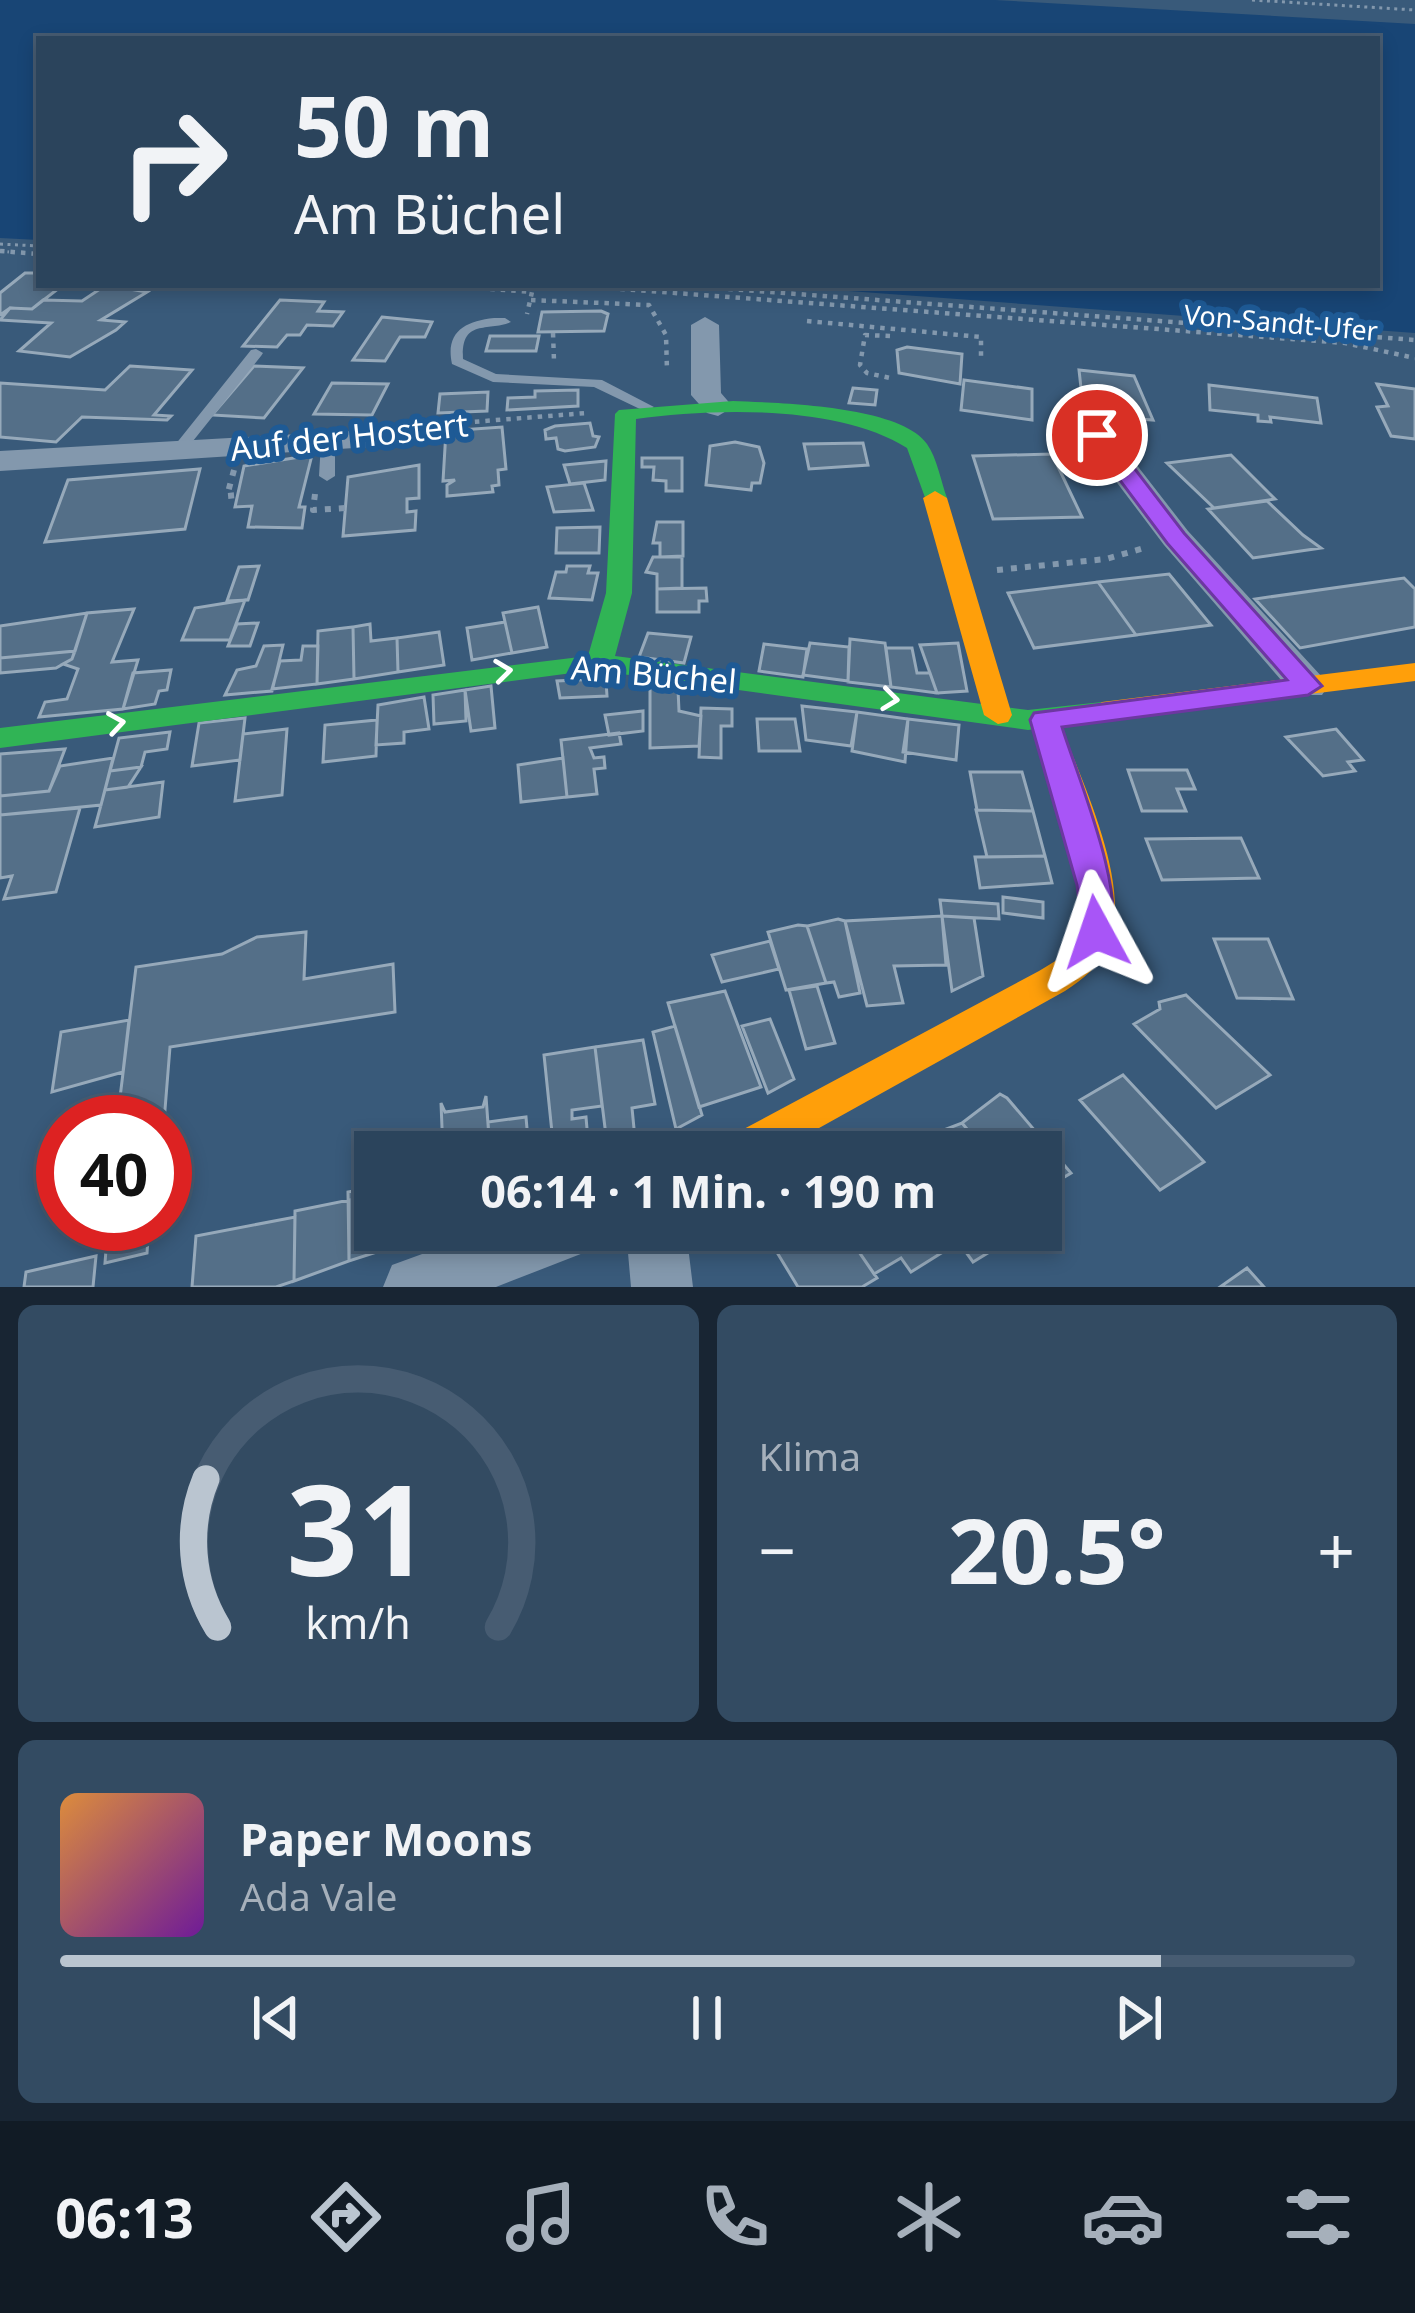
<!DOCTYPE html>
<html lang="de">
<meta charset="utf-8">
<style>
body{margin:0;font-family:"Noto Sans",sans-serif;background:#334b62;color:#f1f3f6;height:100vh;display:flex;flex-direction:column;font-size:45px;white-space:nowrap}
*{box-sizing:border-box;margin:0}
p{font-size:39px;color:#a6b0bb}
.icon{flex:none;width:66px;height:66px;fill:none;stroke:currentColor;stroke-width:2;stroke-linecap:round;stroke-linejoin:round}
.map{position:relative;height:1287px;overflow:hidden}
.details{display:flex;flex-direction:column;gap:18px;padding:18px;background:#182533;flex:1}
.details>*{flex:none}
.banner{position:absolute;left:36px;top:36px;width:1344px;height:252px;border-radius:0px;box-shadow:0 6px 18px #0003,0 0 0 3px #475c72;background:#2b445c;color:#f1f3f6;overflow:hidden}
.speed{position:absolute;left:36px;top:1095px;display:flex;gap:24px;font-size:60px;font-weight:700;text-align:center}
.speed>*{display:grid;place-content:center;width:156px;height:156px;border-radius:50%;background:#2b445c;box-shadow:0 6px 18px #0003,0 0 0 3px #475c72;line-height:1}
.speed .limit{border:18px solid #d22;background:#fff;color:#111}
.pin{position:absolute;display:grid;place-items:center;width:102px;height:102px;color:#fff;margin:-51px;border:6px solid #fff;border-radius:50%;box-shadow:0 3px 12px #0007}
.me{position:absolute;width:132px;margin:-66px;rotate:355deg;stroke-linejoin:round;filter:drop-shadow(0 0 9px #0008)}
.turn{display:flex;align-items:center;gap:42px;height:252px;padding:0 60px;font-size:54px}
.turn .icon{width:156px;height:156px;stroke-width:2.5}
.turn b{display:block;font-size:84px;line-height:102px}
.big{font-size:90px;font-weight:700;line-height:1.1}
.details .widget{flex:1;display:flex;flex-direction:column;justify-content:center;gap:18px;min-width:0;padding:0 42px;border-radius:18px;background:#334b62}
.details .dial{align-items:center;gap:0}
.dial svg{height:312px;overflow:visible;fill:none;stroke:#475c72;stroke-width:7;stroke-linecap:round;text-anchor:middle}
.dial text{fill:#f1f3f6;stroke:none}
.song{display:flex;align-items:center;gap:36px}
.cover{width:144px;height:144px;border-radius:18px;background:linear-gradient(135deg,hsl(30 70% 55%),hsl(280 70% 35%))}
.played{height:12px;border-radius:6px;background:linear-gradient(90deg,#bac5d0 85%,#475c72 85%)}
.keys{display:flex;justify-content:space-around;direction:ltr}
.heat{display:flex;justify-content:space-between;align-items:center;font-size:66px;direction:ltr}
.details .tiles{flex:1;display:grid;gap:18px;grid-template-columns:1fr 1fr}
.widget:last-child{grid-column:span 2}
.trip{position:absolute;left:354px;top:1131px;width:708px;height:120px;border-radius:0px;background:#2b445c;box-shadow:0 6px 18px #0003,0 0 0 3px #475c72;font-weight:700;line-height:120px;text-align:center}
.menu{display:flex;height:192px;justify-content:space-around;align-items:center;background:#111b25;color:#a6b0bb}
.menu .icon{width:84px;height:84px}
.menu .selected{color:#bac5d0}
.menu b{font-size:54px;color:#f1f3f6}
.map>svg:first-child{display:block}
.water{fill:#184575}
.building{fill:#546f88;stroke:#96a9ba;stroke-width:3}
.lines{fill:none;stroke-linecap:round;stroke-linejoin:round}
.path-far2{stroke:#8398ad;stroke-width:3;stroke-dasharray:3 4.5;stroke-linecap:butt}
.path-far1{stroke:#8398ad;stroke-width:4.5;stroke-dasharray:4.5 6;stroke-linecap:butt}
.path{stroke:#8398ad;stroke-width:6;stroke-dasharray:6 8;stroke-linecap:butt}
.lane{fill:#8398ad;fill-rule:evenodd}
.street{fill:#8398ad;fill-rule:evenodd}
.fast{fill:#30b455;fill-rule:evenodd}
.slow{fill:#ff9f0a;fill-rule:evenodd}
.oneway{stroke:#fff}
.route{fill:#a855f7;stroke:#6d37a1;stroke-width:3}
.labels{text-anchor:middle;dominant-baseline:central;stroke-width:12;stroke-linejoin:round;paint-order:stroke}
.far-street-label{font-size:27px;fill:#fff;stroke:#1e5a95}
.street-label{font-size:33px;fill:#fff;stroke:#1e5a95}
</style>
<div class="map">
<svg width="1415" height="1287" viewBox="0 0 1415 1287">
<rect width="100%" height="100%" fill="#395a7a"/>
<path class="water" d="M 0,0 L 995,0 L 1415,24 L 1415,333 L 768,285 L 1377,285 L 1377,39 L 39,39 L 39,240 L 0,238 Z"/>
<path class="building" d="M 25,273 L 39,273 L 39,285 L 63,285 L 32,309 L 10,308 L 0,315 L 0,293 Z
M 106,285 L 147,292 L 101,320 L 125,322 L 116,330 L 70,357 L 19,351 L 51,323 L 0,320 L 10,308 L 32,309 L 43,300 L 82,301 Z
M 280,300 L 324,302 L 318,311 L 343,312 L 333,326 L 307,325 L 300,335 L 287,335 L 277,347 L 243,346 Z
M 601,311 L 608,314 L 604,331 L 538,332 L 542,312 Z
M 382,317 L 432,322 L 425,337 L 400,337 L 385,361 L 353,360 Z
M 490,336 L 539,336 L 536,351 L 486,351 Z
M 907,347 L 962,354 L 960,384 L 899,373 L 897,350 Z
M 130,366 L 192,370 L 154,415 L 171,416 L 167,420 L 82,417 L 56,442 L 0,437 L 0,383 L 105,390 Z
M 254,366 L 303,368 L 264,418 L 212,415 Z
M 1079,370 L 1134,376 L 1153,420 L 1084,415 Z
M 964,380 L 1032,389 L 1032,420 L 961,410 Z
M 332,383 L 388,384 L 372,415 L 314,414 Z
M 1377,384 L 1415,389 L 1415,439 L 1391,436 L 1377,407 L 1388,406 Z
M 1209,385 L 1317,398 L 1321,423 L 1270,417 L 1271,422 L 1258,421 L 1258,415 L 1210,410 Z
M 853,388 L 877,390 L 875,405 L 849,403 Z
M 578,390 L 578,406 L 507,410 L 508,398 L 535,397 L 535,391 Z
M 488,392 L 487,411 L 438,413 L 440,394 Z
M 590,423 L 593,436 L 599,437 L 595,447 L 565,451 L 558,449 L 556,438 L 546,439 L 545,430 L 555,426 Z
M 502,427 L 506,469 L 498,470 L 499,485 L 492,486 L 493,492 L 447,496 L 447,485 L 455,480 L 443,481 L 446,431 Z
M 735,442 L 759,447 L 764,463 L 760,483 L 752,483 L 751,490 L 706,485 L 710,446 Z
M 863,443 L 868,465 L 809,469 L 804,444 Z
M 1052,454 L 1082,517 L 993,519 L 973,456 Z
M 312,455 L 299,507 L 305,507 L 302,528 L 248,527 L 252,506 L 235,507 L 244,466 Z
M 1231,455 L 1275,499 L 1214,508 L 1167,463 Z
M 642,458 L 682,458 L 682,491 L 666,491 L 666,481 L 653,480 L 654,467 L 642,467 Z
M 606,461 L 605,480 L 570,484 L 564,465 Z
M 419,465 L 419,498 L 407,499 L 407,512 L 416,511 L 415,530 L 343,536 L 348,477 Z
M 200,469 L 185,529 L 45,542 L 68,480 Z
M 584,483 L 593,510 L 554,512 L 547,487 Z
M 1267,501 L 1303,535 L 1321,548 L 1253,558 L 1208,509 Z
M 657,522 L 683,522 L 683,556 L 660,557 L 660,543 L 653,543 Z
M 600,527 L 599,553 L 556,553 L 557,528 Z
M 653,557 L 682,557 L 682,588 L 657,589 L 657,574 L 646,572 Z
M 259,566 L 248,600 L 227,601 L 239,567 Z
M 567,566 L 590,566 L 588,573 L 598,573 L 592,600 L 549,598 L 556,572 L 566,572 Z
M 1169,574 L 1211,625 L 1136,635 L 1098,582 Z
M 1404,578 L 1415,589 L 1415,627 L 1300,648 L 1255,599 Z
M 1098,582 L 1136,635 L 1034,648 L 1008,593 Z
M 706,588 L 707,601 L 699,601 L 699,612 L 657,612 L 657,589 Z
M 245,600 L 230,640 L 182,640 L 195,608 Z
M 538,607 L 547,647 L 512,653 L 503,613 Z
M 134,609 L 112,662 L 138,660 L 123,709 L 39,717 L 45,702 L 67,699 L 78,669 L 63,664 L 72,659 L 87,613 Z
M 87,613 L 75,651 L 0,658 L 0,626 Z
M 505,622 L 512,653 L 472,660 L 467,628 Z
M 258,623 L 250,646 L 228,646 L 237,624 Z
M 370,624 L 371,641 L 397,638 L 398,672 L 354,679 L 353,627 Z
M 353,627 L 354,679 L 317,684 L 318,631 Z
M 439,632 L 444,665 L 398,672 L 397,638 Z
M 648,633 L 691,637 L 684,663 L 639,657 Z
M 850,639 L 885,643 L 891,687 L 848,682 Z
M 810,643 L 849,647 L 848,681 L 803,675 Z
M 958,643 L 967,691 L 937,693 L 920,645 Z
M 764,644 L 807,649 L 803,677 L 759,671 Z
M 283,645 L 272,691 L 225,695 L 237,670 L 256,666 L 264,646 Z
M 303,646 L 318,646 L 317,684 L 272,689 L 280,661 L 301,660 Z
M 886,648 L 912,648 L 917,673 L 930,673 L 937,693 L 891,687 Z
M 75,651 L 72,659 L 56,668 L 0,673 L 0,658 Z
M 171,670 L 167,690 L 159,691 L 155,704 L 123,709 L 133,673 Z
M 597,679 L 606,681 L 607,696 L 560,698 L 557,681 Z
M 650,685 L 678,689 L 679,711 L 701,716 L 699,746 L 650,748 Z
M 491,686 L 495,728 L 471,731 L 465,690 Z
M 465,690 L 466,721 L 434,724 L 433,695 Z
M 424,697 L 429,729 L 404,732 L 404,743 L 376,745 L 378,705 Z
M 802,706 L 857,712 L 851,746 L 806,740 Z
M 701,708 L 732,709 L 732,726 L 721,726 L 721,758 L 699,757 Z
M 643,711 L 643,731 L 609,735 L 605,715 Z
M 857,712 L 908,719 L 905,762 L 852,751 Z
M 245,718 L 240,760 L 192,766 L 199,723 Z
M 757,719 L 795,719 L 800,751 L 759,751 Z
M 908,719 L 959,725 L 956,760 L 903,752 Z
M 377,720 L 376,756 L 323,762 L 325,725 Z
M 287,729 L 282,795 L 235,801 L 243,734 Z
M 1336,729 L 1363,760 L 1348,762 L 1355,771 L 1323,776 L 1286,737 Z
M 170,732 L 167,749 L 145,752 L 141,767 L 110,771 L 119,738 Z
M 619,733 L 621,744 L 590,748 L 594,758 L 604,757 L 605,768 L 594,769 L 597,794 L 567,797 L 561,740 Z
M 65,749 L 49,791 L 0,796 L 0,754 Z
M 113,758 L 101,805 L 0,815 L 0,796 L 49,791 L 60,766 Z
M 563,758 L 567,797 L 521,802 L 518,765 Z
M 141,767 L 128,787 L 105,790 L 110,771 Z
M 1128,770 L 1187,770 L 1195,789 L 1177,789 L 1186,811 L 1142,811 Z
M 970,772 L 1022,772 L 1033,811 L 977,810 Z
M 163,782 L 159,817 L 95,827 L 105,790 Z
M 80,808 L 56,892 L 4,899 L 12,876 L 0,878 L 0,815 Z
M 976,810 L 1033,811 L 1045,856 L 987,857 Z
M 1241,838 L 1259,878 L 1162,880 L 1146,839 Z
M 1045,856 L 1052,883 L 980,888 L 975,857 Z
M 1003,897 L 1043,902 L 1043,918 L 1003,913 Z
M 940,900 L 998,904 L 999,919 L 942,916 Z
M 942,916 L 974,918 L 983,976 L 952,991 Z
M 942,916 L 946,965 L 894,966 L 903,1003 L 867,1006 L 845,921 Z
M 838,919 L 845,921 L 860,993 L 839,997 L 834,982 L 826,983 L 807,926 Z
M 798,925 L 807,926 L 826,983 L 786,990 L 768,932 Z
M 306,932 L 304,979 L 393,964 L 395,1012 L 170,1047 L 164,1122 L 117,1122 L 136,967 L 222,954 L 257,937 Z
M 1214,939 L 1268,939 L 1293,999 L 1237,998 Z
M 770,941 L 779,969 L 722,982 L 712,955 Z
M 817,986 L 835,1043 L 806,1049 L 789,990 Z
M 725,991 L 761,1087 L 699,1107 L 668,1003 Z
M 1186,995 L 1270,1075 L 1216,1108 L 1134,1024 L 1160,1009 L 1159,1002 Z
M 770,1019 L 794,1079 L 768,1093 L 742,1026 Z
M 129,1020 L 123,1072 L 52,1092 L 61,1032 Z
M 675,1026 L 702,1115 L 676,1129 L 653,1032 Z
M 643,1040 L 655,1104 L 632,1108 L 636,1149 L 608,1152 L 595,1047 Z
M 595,1047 L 602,1106 L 572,1110 L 572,1119 L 586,1117 L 589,1152 L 554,1152 L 544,1055 Z
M 1123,1075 L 1204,1162 L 1160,1190 L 1080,1100 Z
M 1000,1094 L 1007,1098 L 1071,1173 L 1049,1186 L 1041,1177 L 1041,1152 L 986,1152 L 962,1123 Z
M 486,1096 L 490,1152 L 443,1152 L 441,1103 L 445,1112 L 483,1107 Z
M 526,1117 L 529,1152 L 490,1152 L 488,1122 Z
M 962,1123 L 986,1152 L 915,1149 L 912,1142 Z
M 375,1187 L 375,1230 L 404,1230 L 405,1243 L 349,1261 L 348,1192 Z
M 349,1200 L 349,1261 L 294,1281 L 295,1211 Z
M 295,1217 L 294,1281 L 276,1287 L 192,1287 L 196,1236 Z
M 108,1224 L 149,1224 L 147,1253 L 105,1263 Z
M 844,1230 L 931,1230 L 946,1250 L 911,1272 L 901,1258 L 874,1274 Z
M 844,1230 L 877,1278 L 862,1287 L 798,1287 L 764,1231 Z
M 950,1230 L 976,1230 L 991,1251 L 973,1262 Z
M 96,1256 L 93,1287 L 24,1287 L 26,1272 Z
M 1247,1268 L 1264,1287 L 1220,1287 Z"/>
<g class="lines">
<path class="path-far2" d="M 1252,0 L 1415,10
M 0,244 L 39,246
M 0,251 L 9,252"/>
<path class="path-far1" d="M 0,251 L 39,254
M 438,285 L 532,292 L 527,314
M 568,285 L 1345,343 L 1415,358
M 676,285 L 1415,340
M 531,300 L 649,305 L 666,335 L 667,371
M 807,321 L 981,337 L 981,356
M 553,333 L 554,361
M 890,336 L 865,335 L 860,365 L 867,373 L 890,378
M 433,425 L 587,413"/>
<path class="path" d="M 234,470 L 227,496 L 238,495
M 315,494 L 313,510 L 346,508
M 997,570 L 1106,559 L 1144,548"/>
<path class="lane" d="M 494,318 L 505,318 L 511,322 C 487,332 461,318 463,359 L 496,374 L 602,380 L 654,407 L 647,411 L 642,410 L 594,387 L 493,382 L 452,364 C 445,332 465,321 494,318 Z
M 256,349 L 263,353 L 261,356 L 181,456 L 171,456 L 171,450 L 251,350 Z
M 328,438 L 335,442 L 335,476 L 327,481 L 319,476 L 321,442 Z"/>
<path class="street" d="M 705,317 L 719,325 L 721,393 L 733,407 L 718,416 L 707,413 L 691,395 L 691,325 Z
M 1097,426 L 1108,428 L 1188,531 L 1322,677 L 1328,686 L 1322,695 L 1294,695 L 1164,545 L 1081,435 Z
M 405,428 L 421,437 L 416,444 L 0,471 L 0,451 Z
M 488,1230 L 600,1230 L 591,1250 L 496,1287 L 383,1287 L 392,1265 Z
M 626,1230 L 686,1230 L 693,1287 L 631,1287 Z"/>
<path class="fast" d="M 733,401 C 777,403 900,405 927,444 C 937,458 941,482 947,498 L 943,503 L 927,503 L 907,448 C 839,405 715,408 636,419 L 632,593 L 615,656 L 1028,710 L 1102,702 L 1112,704 L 1116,711 L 1112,718 L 1028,730 L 622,674 L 572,673 L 0,748 L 0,728 L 588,656 L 606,593 L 615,414 L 619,410 Z"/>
<path class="slow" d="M 935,491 L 947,498 L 1012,715 L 1008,722 L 998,724 L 984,715 L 923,498 Z
M 1415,663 L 1415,681 L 1102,720 L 1088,711 L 1102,702 Z
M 1045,710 L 1059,720 C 1080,779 1133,884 1109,945 C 1100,966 1083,979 1065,991 L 776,1152 L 719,1152 L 725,1139 L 1039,971 C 1052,963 1069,954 1076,941 C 1099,894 1046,769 1031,720 Z"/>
</g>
<defs><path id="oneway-chevron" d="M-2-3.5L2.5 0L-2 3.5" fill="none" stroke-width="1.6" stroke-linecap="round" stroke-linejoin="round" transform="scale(3)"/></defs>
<g class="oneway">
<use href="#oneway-chevron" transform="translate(503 671) rotate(-7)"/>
<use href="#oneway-chevron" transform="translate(890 699) rotate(7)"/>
<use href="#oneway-chevron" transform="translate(116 723) rotate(-9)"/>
</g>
<path class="route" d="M 1097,428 L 1105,430 L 1184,533 L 1322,686 L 1308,695 L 1062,727 C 1076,773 1130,900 1108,941 L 1084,941 L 1077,885 L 1030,720 L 1034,713 L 1287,680 L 1167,543 L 1086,435 Z"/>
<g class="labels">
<g class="far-street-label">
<text transform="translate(1281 322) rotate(5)">Von-Sandt-Ufer</text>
</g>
<g class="street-label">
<text transform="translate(349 436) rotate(-6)">Auf der Hostert</text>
<text transform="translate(654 674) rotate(5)">Am Büchel</text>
</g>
</g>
</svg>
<div class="speed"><div class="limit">40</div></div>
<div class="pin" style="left:1097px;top:435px;background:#d93025"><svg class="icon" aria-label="arrive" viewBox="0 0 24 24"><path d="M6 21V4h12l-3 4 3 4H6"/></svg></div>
<svg class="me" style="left:1096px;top:932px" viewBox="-20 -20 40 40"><path d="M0-17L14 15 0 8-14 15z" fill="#a855f7" stroke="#fff" stroke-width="4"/></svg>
<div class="trip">06:14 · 1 Min. · 190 m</div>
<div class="banner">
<div class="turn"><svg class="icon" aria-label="right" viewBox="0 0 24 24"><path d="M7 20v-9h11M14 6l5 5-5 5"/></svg><div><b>50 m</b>Am Büchel</div></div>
</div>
</div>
<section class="details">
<div class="tiles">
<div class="widget dial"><svg viewBox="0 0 100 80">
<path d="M14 69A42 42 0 1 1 86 69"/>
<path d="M14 69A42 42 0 0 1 11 31" stroke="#bac5d0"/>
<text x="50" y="56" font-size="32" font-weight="700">31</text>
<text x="50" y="72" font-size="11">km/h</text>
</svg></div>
<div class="widget"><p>Klima</p>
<div class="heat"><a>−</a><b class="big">20.5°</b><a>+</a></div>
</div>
<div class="widget">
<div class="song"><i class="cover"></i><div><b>Paper Moons</b><p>Ada Vale</p></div></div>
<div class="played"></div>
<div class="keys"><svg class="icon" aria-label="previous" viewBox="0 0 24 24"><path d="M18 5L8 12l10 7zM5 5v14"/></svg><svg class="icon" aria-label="pause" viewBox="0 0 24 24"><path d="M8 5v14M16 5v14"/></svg><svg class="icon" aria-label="next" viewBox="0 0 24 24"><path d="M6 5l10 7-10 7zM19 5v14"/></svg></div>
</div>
</div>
</section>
<nav class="menu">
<b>06:13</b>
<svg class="icon selected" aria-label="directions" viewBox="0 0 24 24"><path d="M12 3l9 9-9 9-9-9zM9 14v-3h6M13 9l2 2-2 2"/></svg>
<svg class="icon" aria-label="music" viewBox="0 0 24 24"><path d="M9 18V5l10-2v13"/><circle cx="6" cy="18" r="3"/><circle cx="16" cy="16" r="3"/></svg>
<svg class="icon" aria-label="phone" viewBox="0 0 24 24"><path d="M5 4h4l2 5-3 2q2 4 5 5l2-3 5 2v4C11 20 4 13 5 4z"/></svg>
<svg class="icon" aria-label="climate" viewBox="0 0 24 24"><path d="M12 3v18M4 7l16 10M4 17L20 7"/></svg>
<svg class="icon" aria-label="car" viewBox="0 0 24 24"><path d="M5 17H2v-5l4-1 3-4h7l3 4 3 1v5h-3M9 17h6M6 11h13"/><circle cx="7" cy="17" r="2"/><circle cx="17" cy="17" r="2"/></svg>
<svg class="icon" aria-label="filters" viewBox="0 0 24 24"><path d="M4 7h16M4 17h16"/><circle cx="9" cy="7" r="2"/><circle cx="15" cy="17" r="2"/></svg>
</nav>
